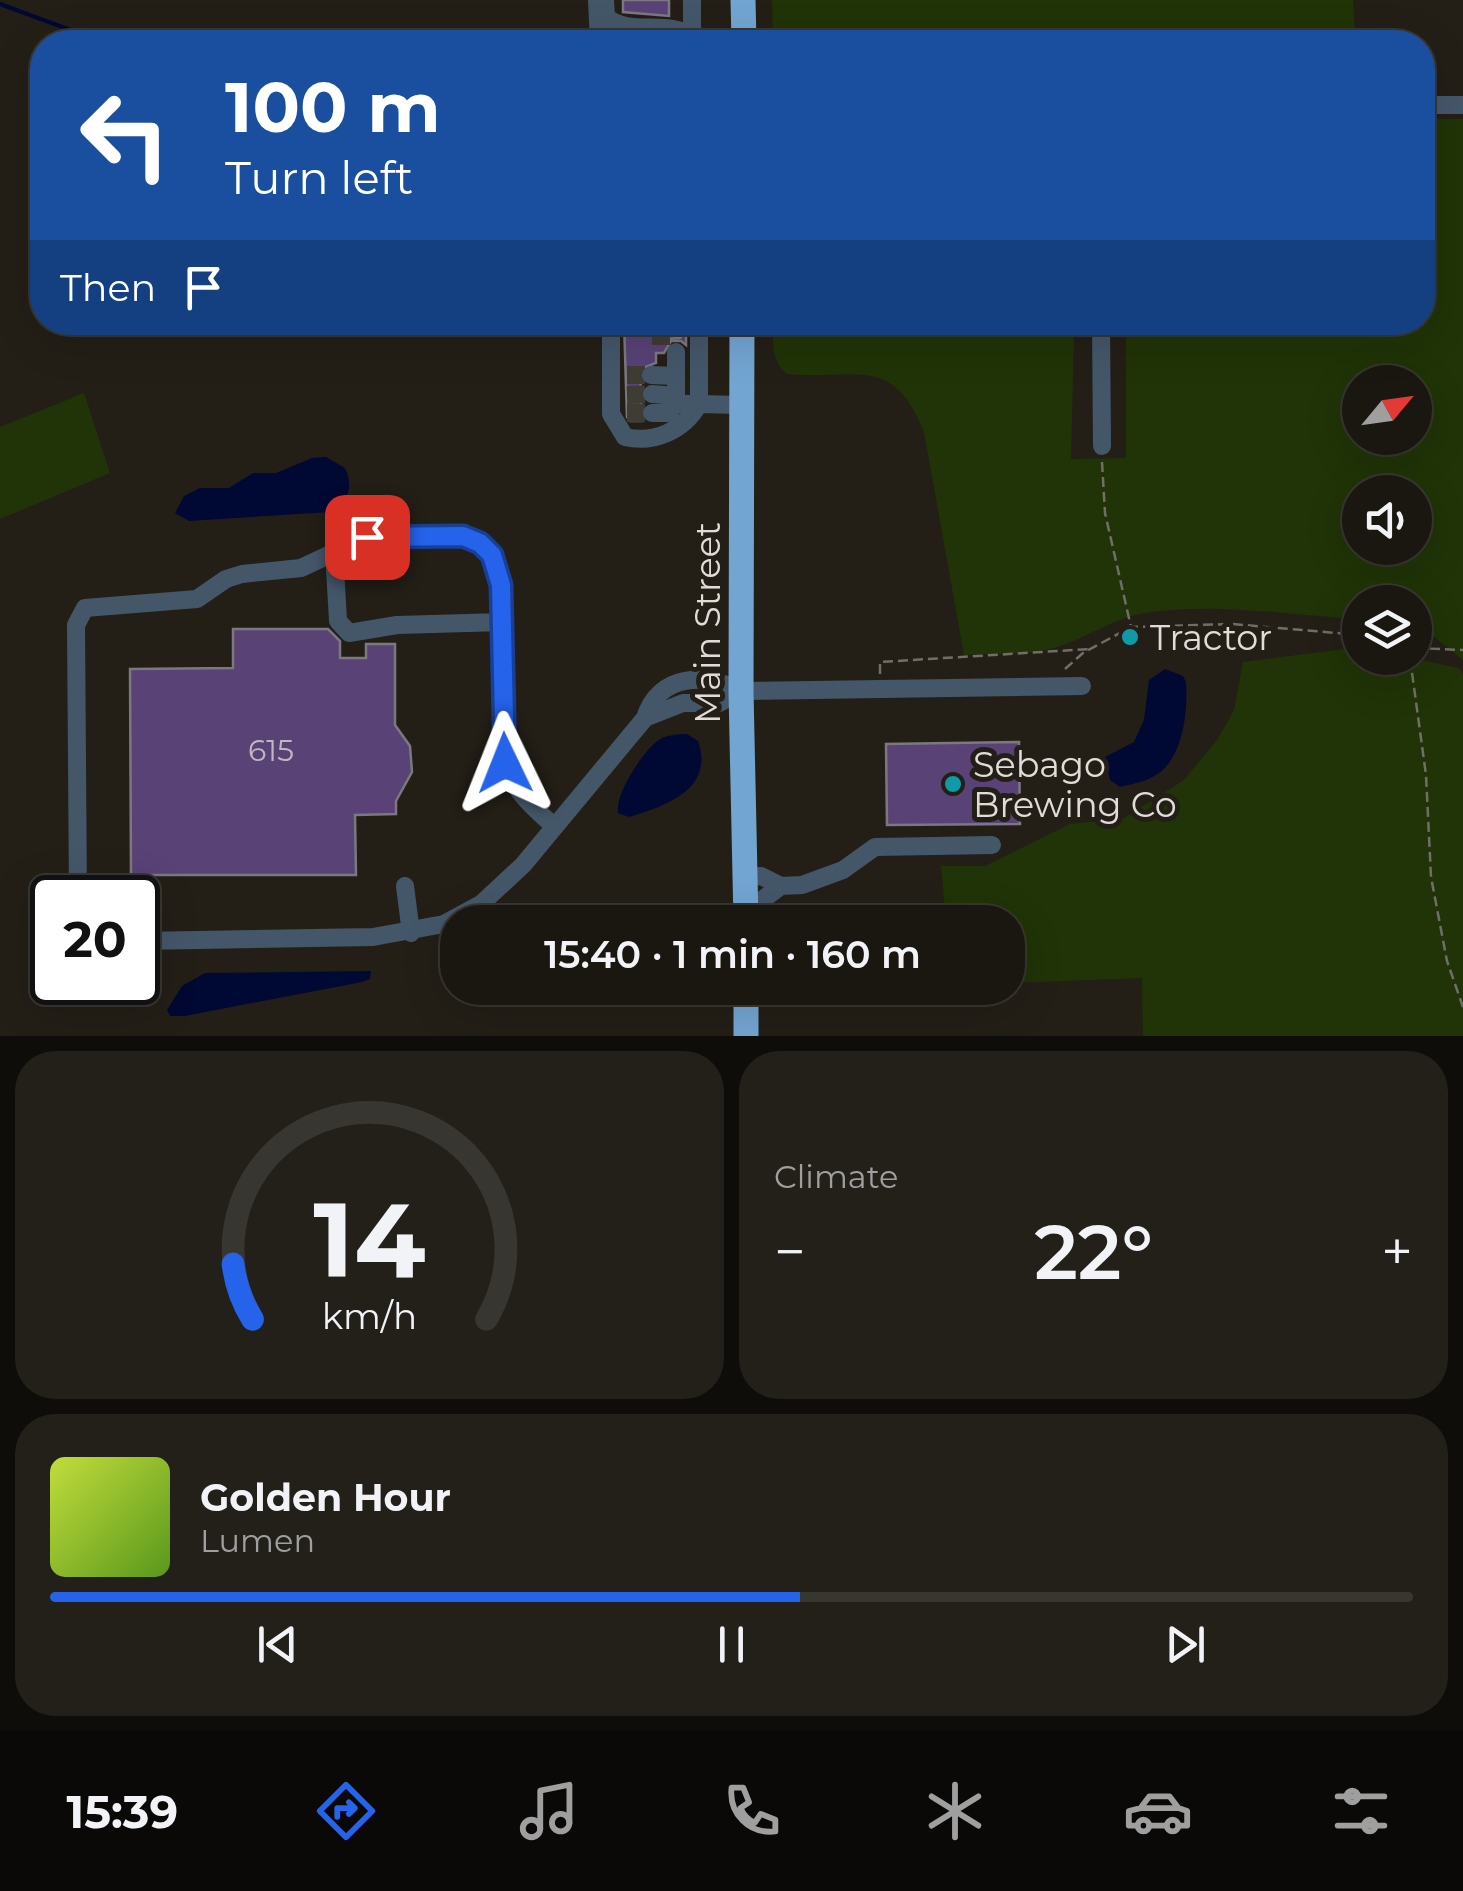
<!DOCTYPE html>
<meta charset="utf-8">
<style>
body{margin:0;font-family:Montserrat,sans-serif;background:#23201a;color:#f1f3f6;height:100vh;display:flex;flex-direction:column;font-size:38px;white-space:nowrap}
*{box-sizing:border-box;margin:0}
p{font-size:32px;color:#9f9f9f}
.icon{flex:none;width:55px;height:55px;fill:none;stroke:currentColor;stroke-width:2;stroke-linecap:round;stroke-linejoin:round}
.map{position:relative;height:1036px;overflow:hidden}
.side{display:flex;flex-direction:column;gap:15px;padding:15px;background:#0e0d09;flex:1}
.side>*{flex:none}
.banner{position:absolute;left:30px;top:30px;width:1405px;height:305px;border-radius:40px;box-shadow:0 10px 40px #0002,0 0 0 2px #383631;background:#1a4fa0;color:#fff;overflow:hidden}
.needle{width:65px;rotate:61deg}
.tools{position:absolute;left:1342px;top:365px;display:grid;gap:20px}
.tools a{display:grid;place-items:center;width:90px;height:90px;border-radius:50%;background:#1a1711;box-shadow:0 10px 40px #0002,0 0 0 2px #383631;font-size:50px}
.speed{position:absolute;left:30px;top:875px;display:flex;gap:20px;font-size:50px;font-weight:700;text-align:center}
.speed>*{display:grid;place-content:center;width:130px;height:130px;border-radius:50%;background:#1a1711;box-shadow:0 10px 40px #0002,0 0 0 2px #383631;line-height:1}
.speed .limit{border:5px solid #111;border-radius:15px;background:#fff;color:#111}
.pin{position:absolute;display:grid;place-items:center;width:85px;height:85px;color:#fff;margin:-42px;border-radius:20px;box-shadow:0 5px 15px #0006}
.me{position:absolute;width:110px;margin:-55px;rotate:358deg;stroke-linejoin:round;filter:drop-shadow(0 0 8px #0008)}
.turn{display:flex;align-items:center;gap:35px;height:210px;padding:0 30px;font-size:45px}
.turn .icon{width:130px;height:130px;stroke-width:2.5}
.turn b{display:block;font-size:70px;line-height:85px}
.then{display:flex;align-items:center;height:95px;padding:0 30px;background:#0003;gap:20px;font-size:38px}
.big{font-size:75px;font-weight:600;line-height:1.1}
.side .tile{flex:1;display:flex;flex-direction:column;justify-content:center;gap:15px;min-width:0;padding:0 35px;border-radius:40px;background:#23201a}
.side .dial{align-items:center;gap:0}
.dial svg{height:260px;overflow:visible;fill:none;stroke:#383631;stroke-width:7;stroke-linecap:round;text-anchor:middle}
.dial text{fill:#f1f3f6;stroke:none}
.song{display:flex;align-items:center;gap:30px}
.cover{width:120px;height:120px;border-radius:15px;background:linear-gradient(135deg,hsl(70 70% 55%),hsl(90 70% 35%))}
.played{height:10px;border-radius:5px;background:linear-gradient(90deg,#2563eb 55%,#383631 55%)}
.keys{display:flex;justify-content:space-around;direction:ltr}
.heat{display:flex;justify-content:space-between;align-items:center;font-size:55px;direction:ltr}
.side .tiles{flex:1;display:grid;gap:15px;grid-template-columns:1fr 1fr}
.tile:last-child{grid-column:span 2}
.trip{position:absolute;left:440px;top:905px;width:585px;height:100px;border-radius:40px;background:#1a1711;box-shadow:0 10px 40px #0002,0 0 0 2px #383631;font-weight:600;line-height:100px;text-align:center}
.dock{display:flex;height:160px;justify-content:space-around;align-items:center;background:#0a0907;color:#9f9f9f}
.dock .icon{width:70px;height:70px}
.dock .selected{color:#2563eb}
.dock b{font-size:45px;color:#f1f3f6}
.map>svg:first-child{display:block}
.green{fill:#203407;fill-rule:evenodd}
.water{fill:#000933}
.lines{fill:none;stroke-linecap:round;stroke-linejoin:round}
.stream{stroke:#000933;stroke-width:4}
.building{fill:#584276;stroke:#7b7881;stroke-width:2.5}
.minor-tunnel{stroke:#3f3c34;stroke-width:18;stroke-dasharray:18 9;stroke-linecap:butt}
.path{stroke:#716e67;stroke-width:2.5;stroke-dasharray:10 5;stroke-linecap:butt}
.minor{stroke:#445769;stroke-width:18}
.highway{stroke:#73a5d2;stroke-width:25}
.route-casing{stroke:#184099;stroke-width:25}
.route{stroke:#2563eb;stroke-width:18}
.culture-dot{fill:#0f9aa8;stroke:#231f17;stroke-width:4}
.labels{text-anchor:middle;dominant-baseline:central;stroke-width:10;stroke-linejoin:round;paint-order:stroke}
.number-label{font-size:30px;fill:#beb6c0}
.street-label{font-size:35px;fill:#e0ddd8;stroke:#231f17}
.poi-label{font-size:35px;fill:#e0ddd8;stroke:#231f17;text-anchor:start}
</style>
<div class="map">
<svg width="1463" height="1036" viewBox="0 0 1463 1036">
<rect width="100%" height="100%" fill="#231f17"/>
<path class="green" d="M 772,0 L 1353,0 L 1355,42 L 773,42 Z
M 1423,119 L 1463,119 L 1463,660 L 1432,635 L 1415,631 L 1415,602 L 1360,602 L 1360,619 C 1292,615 1219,603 1151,612 C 1116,616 1090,637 1057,647 C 1029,656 993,653 964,655 L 924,432 C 893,353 856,380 787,374 C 771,361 773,342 773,323 L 1084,323 L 1074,333 L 1071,459 L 1126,458 L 1126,337 L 1121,323 L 1422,322 ZM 1360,382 L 1415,382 L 1415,438 L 1360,438 ZM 1360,492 L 1415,492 L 1415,548 L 1360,548 Z
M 84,393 L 110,473 L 0,519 L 0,427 Z
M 1360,647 L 1360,658 L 1411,658 L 1459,668 L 1463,674 L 1463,1036 L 1143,1036 L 1142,978 L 1008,983 L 1008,922 L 946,922 L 941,866 L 985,866 L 1070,824 L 1124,818 L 1184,780 L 1218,739 L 1234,710 L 1243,662 Z"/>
<path class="water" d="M 326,457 L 345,468 C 354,487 348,503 330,512 L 189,521 L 175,513 L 184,496 L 200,488 L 229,488 L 253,473 L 276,473 L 312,458 Z
M 1165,669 L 1183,676 L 1186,682 C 1188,709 1184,755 1159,773 C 1148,781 1133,784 1120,787 L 1110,780 L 1105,757 L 1134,742 L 1144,720 L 1149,680 Z
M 687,734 L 698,741 C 715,789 666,806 629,817 L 618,813 C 615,794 641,755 656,742 C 665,734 676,735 687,734 Z
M 371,971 L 370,979 L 362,982 L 185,1016 L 170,1016 L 167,1010 L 182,986 L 205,973 Z"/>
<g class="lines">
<path class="stream" d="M 0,4 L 103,42"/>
</g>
<path class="building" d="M 623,0 L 669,0 L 669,16 L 623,12 Z
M 624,322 L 648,322 L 651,334 L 660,339 L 680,338 L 686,331 L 686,345 L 681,341 L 671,341 L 664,353 L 656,353 L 656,363 L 640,369 L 642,421 L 630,421 L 627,417 Z
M 233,629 L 328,629 L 340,641 L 340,658 L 366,658 L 366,644 L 395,644 L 395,725 L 410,746 L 412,772 L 396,801 L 396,814 L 355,815 L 356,875 L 131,875 L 130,669 L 233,668 Z
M 1019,742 L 1020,824 L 887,825 L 886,744 Z"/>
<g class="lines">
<path class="minor-tunnel" d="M 661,327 L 661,353
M 627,375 L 651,375
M 627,395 L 652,394
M 627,413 L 652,413"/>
<path class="path" d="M 1102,462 L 1105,513 L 1131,627 L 1232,624 L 1360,635
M 1415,648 L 1463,650
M 1410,658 L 1426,775 L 1431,877 L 1447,961 L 1463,1007
M 1065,669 L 1083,653 L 1129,628
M 880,674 L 880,662 L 1090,649"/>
<path class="minor" d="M 597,0 L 599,42
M 605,0 L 606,17 C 631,38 668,17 696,39
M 692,0 L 692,29 L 699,42
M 1422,105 L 1463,105
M 611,322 L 611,414 L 625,437 C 655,444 684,430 699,404 L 676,404 L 676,352
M 675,322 L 675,327
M 699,322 L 699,404 L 741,405
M 1101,322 L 1102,446
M 661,327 L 661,322
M 651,375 L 675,376
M 652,394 L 676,396
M 652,413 L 668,413 L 676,404
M 334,551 L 338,621 L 349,633 L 397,625 L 502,622
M 645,718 L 683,703 L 719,703 L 741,691
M 745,877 L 761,876 L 781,886 L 802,885 L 843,870 L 875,847 L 992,845
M 405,886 L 411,933
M 78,898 L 76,625 L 85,608 L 197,599 L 226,579 L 242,574 L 301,568 L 367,537 L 451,535 L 472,539 L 492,555 L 500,573 L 503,749 C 508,786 528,803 554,826
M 746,903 L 762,900 L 781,886
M 138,941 L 373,937 L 444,924 L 481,904 L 523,865 L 645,718 C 659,673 706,673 741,691 L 1082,686"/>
<path class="highway" d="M 743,0 L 744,42
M 742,322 L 741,691 L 746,922
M 746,988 L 746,1036"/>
</g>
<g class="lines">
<defs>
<path id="route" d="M 367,537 L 463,536 L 480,543 L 492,555 L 501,585 L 505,763"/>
</defs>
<use href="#route" class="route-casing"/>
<use href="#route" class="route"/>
</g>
<g class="culture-dot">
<circle cx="1130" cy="637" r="10"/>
<circle cx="953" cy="784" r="10"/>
</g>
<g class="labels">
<g class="number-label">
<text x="271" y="750">615</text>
</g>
<g class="street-label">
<text transform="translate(707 623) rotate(-90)">Main Street</text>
</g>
<g class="poi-label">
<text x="1150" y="637">Tractor</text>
<text x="973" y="764">Sebago<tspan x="973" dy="40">Brewing Co</tspan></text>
</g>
</g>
</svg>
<div class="tools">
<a><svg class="needle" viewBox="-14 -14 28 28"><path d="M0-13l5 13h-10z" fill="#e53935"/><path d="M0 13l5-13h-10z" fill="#9f9f9f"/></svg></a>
<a><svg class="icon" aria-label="sound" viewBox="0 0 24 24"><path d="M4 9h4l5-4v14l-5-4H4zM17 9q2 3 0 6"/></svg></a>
<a><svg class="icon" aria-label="layers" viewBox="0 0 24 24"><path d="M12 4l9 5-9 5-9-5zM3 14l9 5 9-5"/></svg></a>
</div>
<div class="speed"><div class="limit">20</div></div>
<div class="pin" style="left:367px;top:537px;background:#d93025"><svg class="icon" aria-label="arrive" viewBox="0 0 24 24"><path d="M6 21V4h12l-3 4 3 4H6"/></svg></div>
<svg class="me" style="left:505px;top:763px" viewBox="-20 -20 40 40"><path d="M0-17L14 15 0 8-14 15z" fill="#2563eb" stroke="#fff" stroke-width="4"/></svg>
<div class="trip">15:40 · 1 min · 160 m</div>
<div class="banner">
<div class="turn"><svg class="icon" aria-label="left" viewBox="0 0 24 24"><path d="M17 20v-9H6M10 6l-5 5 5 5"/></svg><div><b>100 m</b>Turn left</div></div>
<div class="then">Then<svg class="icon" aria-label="arrive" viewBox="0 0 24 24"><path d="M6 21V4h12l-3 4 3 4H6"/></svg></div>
</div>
</div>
<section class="side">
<div class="tiles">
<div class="tile dial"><svg viewBox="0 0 100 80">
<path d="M14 69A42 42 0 1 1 86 69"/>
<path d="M14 69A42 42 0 0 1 8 52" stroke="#2563eb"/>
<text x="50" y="56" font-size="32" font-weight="700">14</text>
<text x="50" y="72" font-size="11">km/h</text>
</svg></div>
<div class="tile"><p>Climate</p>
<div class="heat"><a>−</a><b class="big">22°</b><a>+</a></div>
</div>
<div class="tile">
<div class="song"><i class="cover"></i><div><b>Golden Hour</b><p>Lumen</p></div></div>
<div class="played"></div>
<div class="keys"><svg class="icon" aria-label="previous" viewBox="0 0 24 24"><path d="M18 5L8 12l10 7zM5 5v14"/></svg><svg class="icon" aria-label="pause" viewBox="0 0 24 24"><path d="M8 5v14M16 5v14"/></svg><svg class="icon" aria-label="next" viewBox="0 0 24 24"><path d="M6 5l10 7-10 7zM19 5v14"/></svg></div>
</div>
</div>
</section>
<nav class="dock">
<b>15:39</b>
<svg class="icon selected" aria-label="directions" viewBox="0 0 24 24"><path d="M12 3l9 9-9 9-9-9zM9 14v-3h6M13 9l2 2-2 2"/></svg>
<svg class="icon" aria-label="music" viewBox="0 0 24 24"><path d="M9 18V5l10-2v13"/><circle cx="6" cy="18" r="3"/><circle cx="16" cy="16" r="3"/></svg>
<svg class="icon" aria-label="phone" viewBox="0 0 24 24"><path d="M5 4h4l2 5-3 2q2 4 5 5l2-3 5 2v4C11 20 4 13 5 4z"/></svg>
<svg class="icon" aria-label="climate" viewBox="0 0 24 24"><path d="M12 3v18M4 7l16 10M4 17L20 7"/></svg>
<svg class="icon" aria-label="car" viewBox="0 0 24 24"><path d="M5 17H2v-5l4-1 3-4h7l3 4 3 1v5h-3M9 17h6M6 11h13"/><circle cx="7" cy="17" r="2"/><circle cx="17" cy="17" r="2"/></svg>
<svg class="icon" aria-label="filters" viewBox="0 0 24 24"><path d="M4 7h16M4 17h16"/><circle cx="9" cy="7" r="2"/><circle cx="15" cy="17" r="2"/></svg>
</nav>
